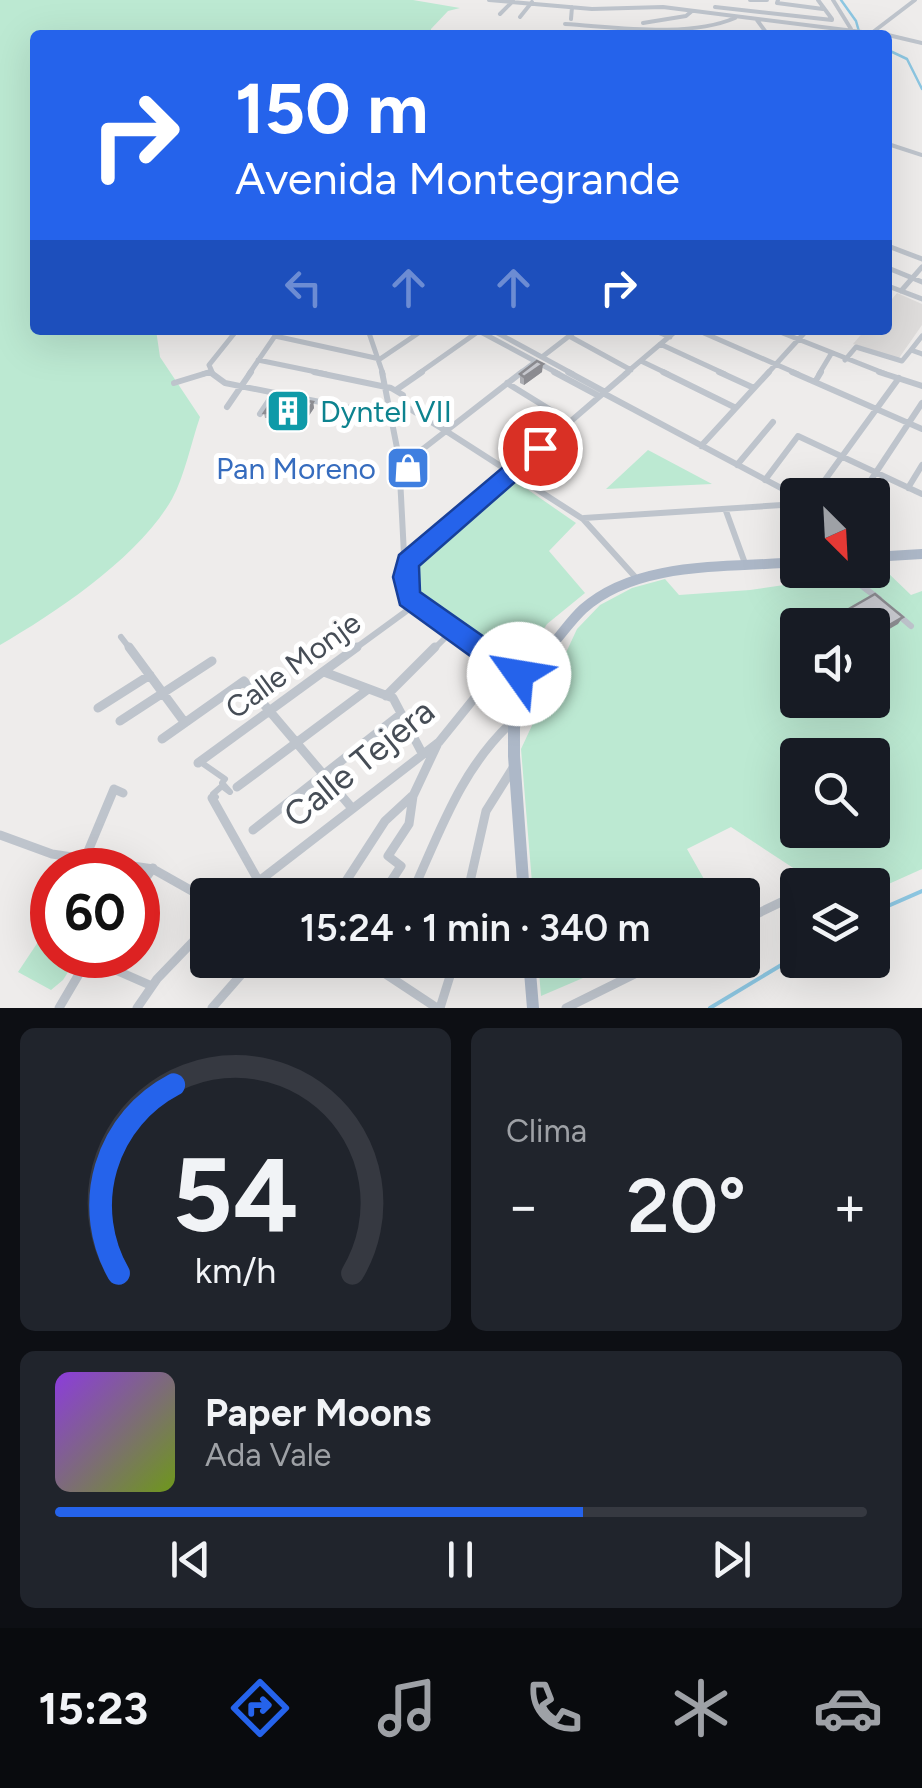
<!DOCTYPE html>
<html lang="es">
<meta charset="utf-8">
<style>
body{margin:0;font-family:Figtree,sans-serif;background:#20242c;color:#f1f3f6;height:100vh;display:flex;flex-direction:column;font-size:38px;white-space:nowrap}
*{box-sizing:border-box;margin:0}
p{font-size:32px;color:#9ea1a6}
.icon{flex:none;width:55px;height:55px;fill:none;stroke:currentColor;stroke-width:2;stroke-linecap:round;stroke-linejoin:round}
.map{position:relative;height:1008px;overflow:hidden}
.details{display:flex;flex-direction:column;gap:20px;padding:20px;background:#0d0f14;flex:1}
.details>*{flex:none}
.hud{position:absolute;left:30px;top:30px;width:862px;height:305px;border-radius:10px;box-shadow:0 10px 40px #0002;background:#2563eb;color:#fff;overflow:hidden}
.needle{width:65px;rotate:156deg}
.tools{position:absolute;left:780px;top:478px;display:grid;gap:20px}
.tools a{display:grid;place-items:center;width:110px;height:110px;border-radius:10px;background:#171b24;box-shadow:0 10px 40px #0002;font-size:50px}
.speed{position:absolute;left:30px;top:848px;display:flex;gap:20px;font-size:50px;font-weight:700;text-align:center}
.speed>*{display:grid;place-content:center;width:130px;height:130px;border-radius:50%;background:#171b24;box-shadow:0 10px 40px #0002;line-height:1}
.speed .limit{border:15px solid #d22;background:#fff;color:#111}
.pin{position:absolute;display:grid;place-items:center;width:85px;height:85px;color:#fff;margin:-42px;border:5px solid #fff;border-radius:50%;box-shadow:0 2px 10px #0007}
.me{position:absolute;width:110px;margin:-55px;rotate:302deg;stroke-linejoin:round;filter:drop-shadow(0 0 8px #0008)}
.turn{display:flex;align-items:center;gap:35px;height:210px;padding:0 40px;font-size:45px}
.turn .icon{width:130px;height:130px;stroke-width:2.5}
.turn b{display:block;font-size:70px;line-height:85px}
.lanes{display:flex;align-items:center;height:95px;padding:0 40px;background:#0003;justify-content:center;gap:50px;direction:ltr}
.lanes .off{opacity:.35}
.big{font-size:75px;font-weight:600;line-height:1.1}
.details .widget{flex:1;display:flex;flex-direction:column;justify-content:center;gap:15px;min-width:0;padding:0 35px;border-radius:15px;background:#20242c}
.details .dial{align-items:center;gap:0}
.dial svg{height:260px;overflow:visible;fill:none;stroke:#363941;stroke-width:7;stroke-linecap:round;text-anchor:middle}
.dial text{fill:#f1f3f6;stroke:none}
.song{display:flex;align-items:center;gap:30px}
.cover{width:120px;height:120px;border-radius:15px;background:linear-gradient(135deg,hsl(270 70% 55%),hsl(80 70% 35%))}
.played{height:10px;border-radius:5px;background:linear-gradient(90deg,#2563eb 65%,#363941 65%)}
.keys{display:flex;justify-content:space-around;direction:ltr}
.heat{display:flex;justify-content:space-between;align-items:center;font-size:55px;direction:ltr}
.details .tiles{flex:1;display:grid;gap:20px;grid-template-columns:1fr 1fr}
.widget:last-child{grid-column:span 2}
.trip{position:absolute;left:190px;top:878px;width:570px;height:100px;border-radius:10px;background:#171b24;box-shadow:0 10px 40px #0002;font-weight:600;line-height:100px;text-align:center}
.tabs{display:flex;height:160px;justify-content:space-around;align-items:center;background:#090b0e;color:#9ea1a6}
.tabs .icon{width:70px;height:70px}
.tabs .selected{color:#2563eb}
.tabs b{font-size:45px;color:#f1f3f6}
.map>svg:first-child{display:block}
.education{fill:#dfdddc}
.green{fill:#bce9d2;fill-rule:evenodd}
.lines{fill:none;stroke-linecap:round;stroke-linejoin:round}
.stream-far1{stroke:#8dc7e2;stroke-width:2.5}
.stream{stroke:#8dc7e2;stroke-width:4}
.pedestrian{stroke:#bec4cc;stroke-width:6}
.minor-far3{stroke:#bec4cc;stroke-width:4}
.minor-far2{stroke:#bec4cc;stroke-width:5}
.minor-far1{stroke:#bec4cc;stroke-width:6}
.minor{stroke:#bec4cc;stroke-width:9}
.primary-far1{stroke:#adb8c8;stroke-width:10}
.primary{stroke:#adb8c8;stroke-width:12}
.wall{fill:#adaeb3}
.shaded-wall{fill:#8d8d92}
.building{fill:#c9cad0;stroke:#8d8d92;stroke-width:2.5}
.route{fill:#2563eb;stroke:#184099;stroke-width:2.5}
.labels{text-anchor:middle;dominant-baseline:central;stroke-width:10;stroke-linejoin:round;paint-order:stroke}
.culture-label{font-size:30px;fill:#0d838f;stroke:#fff;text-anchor:start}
.shop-label{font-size:30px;fill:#366cbe;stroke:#fff;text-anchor:end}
.street-label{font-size:30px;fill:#464d56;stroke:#fff}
.near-street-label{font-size:35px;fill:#464d56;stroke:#fff}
</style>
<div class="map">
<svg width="922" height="1008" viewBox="0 0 922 1008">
<rect width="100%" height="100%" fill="#eeeceb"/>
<path class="education" d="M 897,293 L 922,304 L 922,325 L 899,358 L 853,344 L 865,330 L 888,330 L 888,304 Z"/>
<path class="green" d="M 0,0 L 413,0 L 460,8 L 448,11 L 431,29 L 431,35 L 35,35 L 35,330 L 156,330 L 160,357 L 200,417 C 191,443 185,475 172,499 C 139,557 57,612 0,645 Z
M 648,450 L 712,484 L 606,489 Z
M 514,480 L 576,523 L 549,551 L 585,593 L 547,624 L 530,651 C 520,651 507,655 498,652 C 473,644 422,609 410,585 L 417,561 Z
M 885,570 L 911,595 L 922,591 L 922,869 L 873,891 L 872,885 L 808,885 L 804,875 L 731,827 L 687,849 L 713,895 L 533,895 L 521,749 L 577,629 L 600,605 L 632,588 L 665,579 L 679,595 L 750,590 ZM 798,625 L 872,625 L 872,700 L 798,700 ZM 798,755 L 872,755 L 872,830 L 798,830 Z
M 52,921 L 52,955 L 79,955 L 63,980 L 51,990 L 18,972 Z
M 538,960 L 625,960 L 541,996 Z"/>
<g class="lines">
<path class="stream-far1" d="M 841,0 L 856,21 L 860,35
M 888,50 L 907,59 L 922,89"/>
<path class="stream" d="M 872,913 L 922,891
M 710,1008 L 798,955"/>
<path class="pedestrian" d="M 202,763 L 225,779 L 222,783 L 230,792 L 222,786 L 213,794 L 216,797"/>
<path class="minor-far3" d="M 489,0 L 592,9 L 663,7 L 886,35
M 750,0 L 767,0
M 778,0 L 777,3 L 823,9
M 818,0 L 832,19
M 833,0 L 851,29
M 715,7 L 832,20
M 500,14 L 513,1
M 520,17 L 532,2
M 571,19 L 572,7
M 757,20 L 768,35
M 643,23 L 686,16 L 692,11
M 565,24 C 616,27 688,38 735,18
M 873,32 L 915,0
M 888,35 L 922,43
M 888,144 L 922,155"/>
<path class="minor-far2" d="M 888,246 L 922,259
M 888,268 L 922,282
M 888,286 L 922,299
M 901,291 L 922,267
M 368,330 L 383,374
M 477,330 L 559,374
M 492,330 L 573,374
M 653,330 L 670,337
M 697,330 L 798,374
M 775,330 L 886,374
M 275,336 L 380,359 L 423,330
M 569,336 L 631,370
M 660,344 L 725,374
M 911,350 L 922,336
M 542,357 L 577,330
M 258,360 L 326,374
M 845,360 L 856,347 L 902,361 L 911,350 L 922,354
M 641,361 L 668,374
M 203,374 L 210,372
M 213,374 L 209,365 L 237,330
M 249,374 L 279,330
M 418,374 L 479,331
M 519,374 L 535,362
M 625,374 L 677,330
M 767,374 L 807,330
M 819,374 L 831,354"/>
<path class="minor-far1" d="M 210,372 L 225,383 L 395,417
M 314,372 L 391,388 L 403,395 L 405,406 L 446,431 L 401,466
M 382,372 L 399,458 L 406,593 L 434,618 L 482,650
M 522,372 L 446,431 L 583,519 L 637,579
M 554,372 L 599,396
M 568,372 L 605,392
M 663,372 L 736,408
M 719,372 L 754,388
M 792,372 L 922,429
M 879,372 L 922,386
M 815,382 L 821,372
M 174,383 L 210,372
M 507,383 L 570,422
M 396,390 L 422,372
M 603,393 L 798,497
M 227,407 L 251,372
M 260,414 L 274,393
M 701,446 L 769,372
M 737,465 L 773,422
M 765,480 L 798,436 L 922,494
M 908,488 L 922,465
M 814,495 L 899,378
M 861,495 L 922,403
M 726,511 L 746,566
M 584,518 L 798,504
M 872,538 L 891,556
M 408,561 L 628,372
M 841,570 L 879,599
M 897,614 L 911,626
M 121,637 L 131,650
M 353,650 L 416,604
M 433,650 L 453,630"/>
<path class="minor" d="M 129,647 L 185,723
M 478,647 L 519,674
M 324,672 L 393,698 L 422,753
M 386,696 L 435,647
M 98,708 L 150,675
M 120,721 L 212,661
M 162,739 L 244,681 L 351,807
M 198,763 L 357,647
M 237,787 L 367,690
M 212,798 L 258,880
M 253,830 L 401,714
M 0,835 L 52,854 L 153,869 L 208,900
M 86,856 L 114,789 L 123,793
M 138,889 L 153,868
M 241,895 L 439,742 L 502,664
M 337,895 L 385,821 L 412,796
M 382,895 L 401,866 L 388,856 L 409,824 L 413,796 L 437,745
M 411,895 C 440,832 460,770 512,722
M 467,895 L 486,811 L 513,768
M 742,921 L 798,894
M 88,958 L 152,986
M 312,960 L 322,971 L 351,960
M 356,960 L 375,967 L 437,1008
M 59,1008 L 89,957
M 137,1008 L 157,979 L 208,926
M 212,1008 L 254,960
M 440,1008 L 455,960
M 566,1008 L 663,960"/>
<path class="primary-far1" d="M 872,557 L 922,554
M 547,650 C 560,637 570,621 583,609 C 638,560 729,568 798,562"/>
<path class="primary" d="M 523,695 L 545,676 L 549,649
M 524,895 L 514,756 L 514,727 L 522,696 L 520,664 L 550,647
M 529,960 L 533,1008"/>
</g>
<path class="wall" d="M 542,372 L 524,385 L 520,383 L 520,374 Z
M 313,402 L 314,408 L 308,417 L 265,418 L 264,413 Z"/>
<path class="shaded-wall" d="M 543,364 L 542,372 L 524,385 L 524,377 Z
M 313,402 L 314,408 L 308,417 L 307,412 Z
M 903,617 L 898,624 L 872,639 L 872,635 Z"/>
<path class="building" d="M 537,361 L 543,364 L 524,377 L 520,374 Z
M 276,395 L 313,402 L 307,412 L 264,413 Z
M 875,594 L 903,617 L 872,635 L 872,625 L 821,625 Z"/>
<path class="route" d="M 540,440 L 551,448 L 548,453 L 419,566 L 420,592 L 507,653 L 526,648 L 535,651 L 539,659 L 529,682 L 519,685 L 495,674 L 400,605 L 393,577 L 399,555 L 533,442 Z"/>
<defs>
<symbol id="building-square" viewBox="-11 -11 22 22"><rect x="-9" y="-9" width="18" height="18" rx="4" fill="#0f9aa8" stroke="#fff"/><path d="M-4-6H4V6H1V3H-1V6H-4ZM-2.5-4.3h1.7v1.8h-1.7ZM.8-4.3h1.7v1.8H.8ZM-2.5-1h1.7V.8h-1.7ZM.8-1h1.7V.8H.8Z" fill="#fff"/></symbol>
<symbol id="shop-square" viewBox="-11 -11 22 22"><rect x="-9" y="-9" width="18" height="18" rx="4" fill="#3f7fe0" stroke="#fff"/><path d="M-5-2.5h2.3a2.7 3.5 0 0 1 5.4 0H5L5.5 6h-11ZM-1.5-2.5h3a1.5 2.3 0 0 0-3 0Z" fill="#fff"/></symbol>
</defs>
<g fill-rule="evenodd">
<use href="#building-square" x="263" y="386" width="50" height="50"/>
<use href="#shop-square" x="383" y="443" width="50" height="50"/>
</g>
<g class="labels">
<g class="culture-label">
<text x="320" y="411">Dyntel VII</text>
</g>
<g class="shop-label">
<text x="376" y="468">Pan Moreno</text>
</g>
<g class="street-label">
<text transform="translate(293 665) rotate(-36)">Calle Monje</text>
</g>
<g class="near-street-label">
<text transform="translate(359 763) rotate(-39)">Calle Tejera</text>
</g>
</g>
</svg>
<div class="tools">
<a><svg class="needle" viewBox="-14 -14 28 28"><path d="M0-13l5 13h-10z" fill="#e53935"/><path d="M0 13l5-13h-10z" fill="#9ea1a6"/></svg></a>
<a><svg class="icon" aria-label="sound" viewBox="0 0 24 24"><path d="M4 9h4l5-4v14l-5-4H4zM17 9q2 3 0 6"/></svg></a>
<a><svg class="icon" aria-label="search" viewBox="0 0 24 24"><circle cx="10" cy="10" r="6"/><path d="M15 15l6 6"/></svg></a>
<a><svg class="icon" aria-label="layers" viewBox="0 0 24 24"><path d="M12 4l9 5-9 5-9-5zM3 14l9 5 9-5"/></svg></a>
</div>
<div class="speed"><div class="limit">60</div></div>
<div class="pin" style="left:540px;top:448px;background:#d93025"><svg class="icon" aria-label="arrive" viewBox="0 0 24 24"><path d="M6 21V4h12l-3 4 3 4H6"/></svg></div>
<svg class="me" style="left:519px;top:674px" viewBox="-20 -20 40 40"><circle r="19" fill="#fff"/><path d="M0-13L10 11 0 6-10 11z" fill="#2563eb"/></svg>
<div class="trip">15:24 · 1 min · 340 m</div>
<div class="hud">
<div class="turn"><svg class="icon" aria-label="right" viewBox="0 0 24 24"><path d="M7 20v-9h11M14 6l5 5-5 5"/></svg><div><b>150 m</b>Avenida Montegrande</div></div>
<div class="lanes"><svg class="icon off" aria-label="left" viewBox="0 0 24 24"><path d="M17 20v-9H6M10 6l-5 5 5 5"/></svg><svg class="icon off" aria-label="ahead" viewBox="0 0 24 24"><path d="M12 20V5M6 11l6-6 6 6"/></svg><svg class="icon off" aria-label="ahead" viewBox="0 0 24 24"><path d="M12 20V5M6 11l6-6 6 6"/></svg><svg class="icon" aria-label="right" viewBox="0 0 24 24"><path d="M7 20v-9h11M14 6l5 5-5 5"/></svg></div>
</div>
</div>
<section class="details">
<div class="tiles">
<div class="widget dial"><svg viewBox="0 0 100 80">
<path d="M14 69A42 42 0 1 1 86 69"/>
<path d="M14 69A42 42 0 0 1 31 11" stroke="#2563eb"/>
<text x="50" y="56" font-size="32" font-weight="700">54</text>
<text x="50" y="72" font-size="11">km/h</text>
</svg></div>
<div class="widget"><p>Clima</p>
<div class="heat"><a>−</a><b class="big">20°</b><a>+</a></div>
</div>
<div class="widget">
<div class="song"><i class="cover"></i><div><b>Paper Moons</b><p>Ada Vale</p></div></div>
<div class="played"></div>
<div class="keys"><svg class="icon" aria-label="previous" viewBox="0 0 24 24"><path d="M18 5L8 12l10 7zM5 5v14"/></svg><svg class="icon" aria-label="pause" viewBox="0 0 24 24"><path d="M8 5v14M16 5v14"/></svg><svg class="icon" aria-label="next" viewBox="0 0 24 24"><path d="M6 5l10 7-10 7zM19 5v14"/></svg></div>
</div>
</div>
</section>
<nav class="tabs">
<b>15:23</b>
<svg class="icon selected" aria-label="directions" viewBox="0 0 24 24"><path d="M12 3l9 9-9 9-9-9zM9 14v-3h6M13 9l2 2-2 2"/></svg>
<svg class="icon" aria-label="music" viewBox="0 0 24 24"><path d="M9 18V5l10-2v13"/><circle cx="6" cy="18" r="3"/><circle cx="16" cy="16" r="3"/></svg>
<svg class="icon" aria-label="phone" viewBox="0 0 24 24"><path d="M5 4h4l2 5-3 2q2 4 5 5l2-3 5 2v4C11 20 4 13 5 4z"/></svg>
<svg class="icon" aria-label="climate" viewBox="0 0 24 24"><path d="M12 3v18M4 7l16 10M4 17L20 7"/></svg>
<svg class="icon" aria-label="car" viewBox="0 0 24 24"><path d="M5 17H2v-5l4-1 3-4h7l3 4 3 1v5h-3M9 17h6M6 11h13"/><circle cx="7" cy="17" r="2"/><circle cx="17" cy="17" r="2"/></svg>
</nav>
